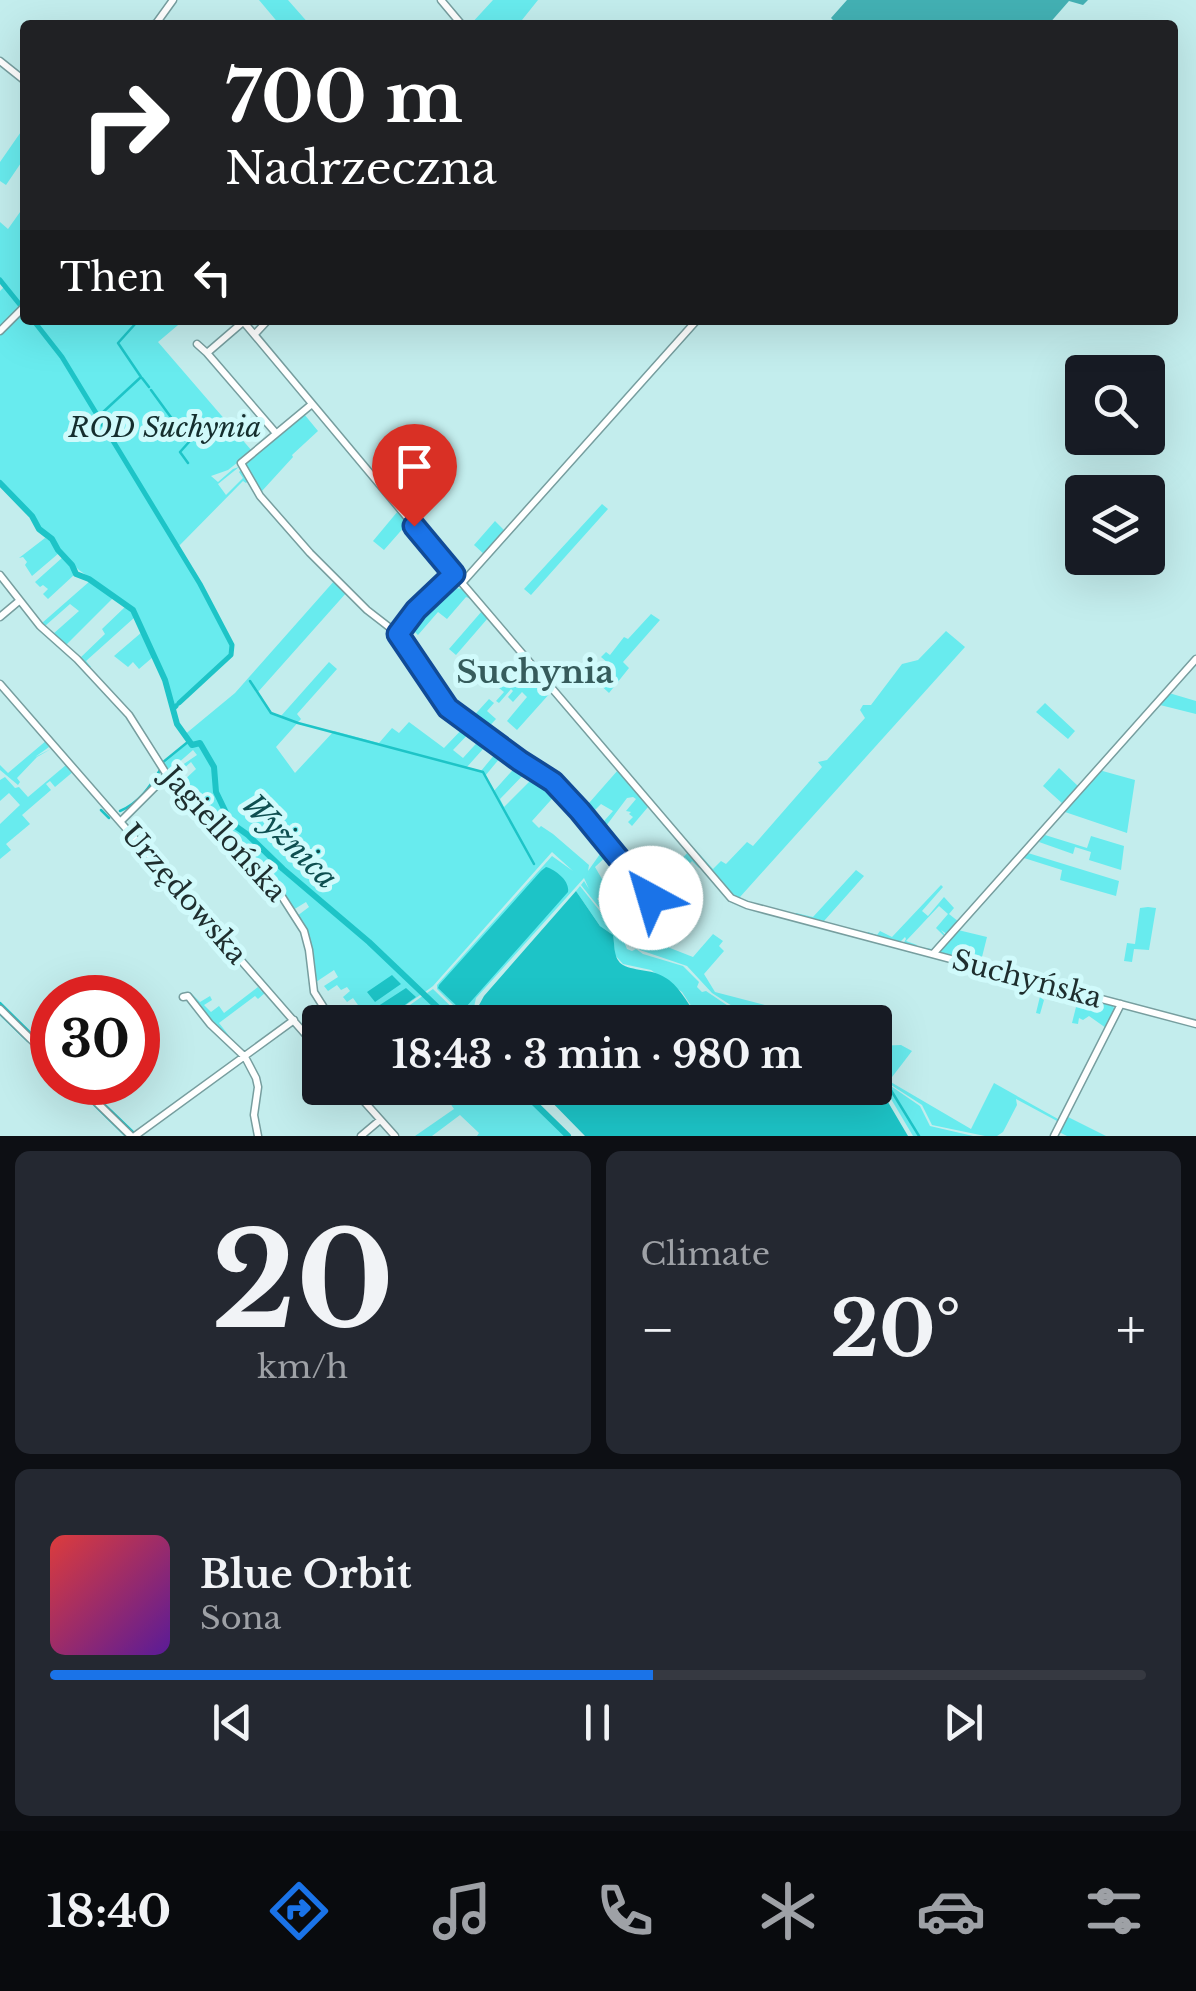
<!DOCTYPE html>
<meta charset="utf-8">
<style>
body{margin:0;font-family:"Libre Baskerville",serif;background:#242831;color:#f1f3f6;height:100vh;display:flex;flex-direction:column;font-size:38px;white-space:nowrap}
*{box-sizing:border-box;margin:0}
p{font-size:32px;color:#9ea1a6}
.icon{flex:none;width:55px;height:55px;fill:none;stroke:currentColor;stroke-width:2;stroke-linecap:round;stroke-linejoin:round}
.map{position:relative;height:1136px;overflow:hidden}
.side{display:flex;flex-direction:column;gap:15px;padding:15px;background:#0d0f14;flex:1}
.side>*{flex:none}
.banner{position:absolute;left:20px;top:20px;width:1158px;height:305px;border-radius:10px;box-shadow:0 10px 40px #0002;background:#202124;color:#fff;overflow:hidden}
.fabs{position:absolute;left:1065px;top:355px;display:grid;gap:20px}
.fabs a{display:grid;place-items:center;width:100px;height:100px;border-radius:10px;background:#171b24;box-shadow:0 10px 40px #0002;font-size:50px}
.speed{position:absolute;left:30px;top:975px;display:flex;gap:20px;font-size:50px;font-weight:700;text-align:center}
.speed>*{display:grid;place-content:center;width:130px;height:130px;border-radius:50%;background:#171b24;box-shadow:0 10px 40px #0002;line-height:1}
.speed .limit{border:15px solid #d22;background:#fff;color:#111}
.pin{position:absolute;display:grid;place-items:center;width:85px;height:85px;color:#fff;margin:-102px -42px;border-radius:50% 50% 50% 0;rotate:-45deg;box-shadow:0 0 10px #0007}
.pin .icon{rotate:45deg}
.me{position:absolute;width:110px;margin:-55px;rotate:321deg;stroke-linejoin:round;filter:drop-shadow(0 0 8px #0008)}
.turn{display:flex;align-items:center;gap:35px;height:210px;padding:0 40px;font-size:45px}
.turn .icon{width:130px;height:130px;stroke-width:2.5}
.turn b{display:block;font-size:70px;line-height:85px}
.then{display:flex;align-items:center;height:95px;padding:0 40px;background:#0003;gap:20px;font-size:38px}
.big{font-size:75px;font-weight:700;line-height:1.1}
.side .card{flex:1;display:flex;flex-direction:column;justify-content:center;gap:15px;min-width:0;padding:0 35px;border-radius:15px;background:#242831}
.side .dial{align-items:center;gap:0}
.dial b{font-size:130px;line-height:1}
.song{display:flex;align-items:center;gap:30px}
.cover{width:120px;height:120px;border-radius:15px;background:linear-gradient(135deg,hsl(0 70% 55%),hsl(270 70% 35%))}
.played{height:10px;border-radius:5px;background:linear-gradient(90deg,#1a73e8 55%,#363941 55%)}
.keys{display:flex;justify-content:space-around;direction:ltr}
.heat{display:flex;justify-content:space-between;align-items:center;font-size:55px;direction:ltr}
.side .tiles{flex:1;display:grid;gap:15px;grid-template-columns:1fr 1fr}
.card:last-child{grid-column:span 2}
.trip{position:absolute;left:302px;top:1005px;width:590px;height:100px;border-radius:10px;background:#171b24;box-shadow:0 10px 40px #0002;font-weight:700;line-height:100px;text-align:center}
.dock{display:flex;height:160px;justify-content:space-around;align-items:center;background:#090b0e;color:#9ea1a6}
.dock .icon{width:70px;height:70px}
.dock .active{color:#1a73e8}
.dock b{font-size:45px;color:#f1f3f6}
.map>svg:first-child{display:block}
.green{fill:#68ebee}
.forest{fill:#43b1b4}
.water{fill:#1dc4c7}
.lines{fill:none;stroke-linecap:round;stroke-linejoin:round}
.stream{stroke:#1dc4c7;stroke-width:2.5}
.canal{stroke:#1dc4c7;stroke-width:5}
.river{stroke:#1dc4c7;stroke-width:6}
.minor-casing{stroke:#779e9f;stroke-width:9}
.minor{stroke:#fff;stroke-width:6}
.route-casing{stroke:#114b97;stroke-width:25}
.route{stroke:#1a73e8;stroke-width:18}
.labels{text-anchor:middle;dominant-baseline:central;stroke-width:10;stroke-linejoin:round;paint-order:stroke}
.park-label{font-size:28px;font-style:italic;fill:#152e2e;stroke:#d0fafb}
.street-label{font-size:28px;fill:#1e2e2e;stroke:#d0fafb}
.water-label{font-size:30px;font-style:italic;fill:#0e4f50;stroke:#d0fafb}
.quarter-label{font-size:32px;font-weight:bold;fill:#365c5c;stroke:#d0fafb}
</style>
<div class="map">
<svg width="1196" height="1136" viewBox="0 0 1196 1136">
<rect width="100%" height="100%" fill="#c3eded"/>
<path class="green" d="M 259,0 L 288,0 L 310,25 L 280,25 Z
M 493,0 L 538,0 L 518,25 L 470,25 Z
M 25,126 L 25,157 L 6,185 L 0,181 L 0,162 Z
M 25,205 L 25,301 L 0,328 L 0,291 L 5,286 L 0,279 L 0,222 L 8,229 Z
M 25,311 L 25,320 L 32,320 L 61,357 L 80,388 L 63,356 L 34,320 L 184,320 L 158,342 L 252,451 L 228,470 L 211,476 L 218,482 L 233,469 L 239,467 L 218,484 L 226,495 L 243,478 L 239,472 L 241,470 L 248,481 L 246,483 L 243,481 L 177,548 L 200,584 L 232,645 L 231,655 L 174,708 L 166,678 L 133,609 L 79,570 L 58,550 L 53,539 L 39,529 L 31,513 L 0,481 L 0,334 Z
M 312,407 L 304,414 L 318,431 L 292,455 L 293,457 L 262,491 L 258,490 L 248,475 L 251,471 L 245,472 L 242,464 L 244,461 L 289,423 Z
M 602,504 L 608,509 L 531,595 L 524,589 Z
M 398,511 L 413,528 L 411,530 L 406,525 L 384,550 L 373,541 Z
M 495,521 L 506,532 L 485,555 L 474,545 Z
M 45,538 L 54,543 L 59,553 L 32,576 L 25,565 L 27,562 L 23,557 L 19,558 Z
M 63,557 L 78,576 L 74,575 L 48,599 L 43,594 L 48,589 L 43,585 L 40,587 L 35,582 Z
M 335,580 L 347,592 L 258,692 L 271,713 L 281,716 L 329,662 L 337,669 L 297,714 L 301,719 L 276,747 L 295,773 L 334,731 L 379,743 L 392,728 L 399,733 L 409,722 L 444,748 L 467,724 L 474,728 L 453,750 L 463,758 L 484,735 L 491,740 L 467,767 L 481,771 L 500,748 L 505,752 L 485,776 L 493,792 L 520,762 L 529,769 L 500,799 L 504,807 L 537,774 L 559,791 L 532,821 L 539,828 L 541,826 L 553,834 L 589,865 L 588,871 L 605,847 L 601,840 L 611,852 L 595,867 L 602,879 L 618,862 L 615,856 L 631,875 L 623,868 L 597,899 L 607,907 L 617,896 L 635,911 L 649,895 L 649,899 L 641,909 L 641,917 L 631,928 L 633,933 L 643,939 L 651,930 L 646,925 L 654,927 L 657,923 L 647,912 C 657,895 646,891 636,876 L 644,884 L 653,875 L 663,884 L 667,880 L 665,878 L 688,852 L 700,867 L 699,868 L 692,861 L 650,909 L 661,922 L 647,939 L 693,957 L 713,934 L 723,941 L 719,946 L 724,951 L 704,974 L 715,992 L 799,1014 L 791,1022 L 757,1022 L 712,993 L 687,966 L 640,950 L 606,916 L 581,885 L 584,881 L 589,889 L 584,878 L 476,998 L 473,1012 L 474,1022 L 470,1022 L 437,989 L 437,985 L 552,856 L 573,871 L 552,852 L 433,986 L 425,992 L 420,988 L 423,993 L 382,1022 L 370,1022 L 353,998 L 347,1002 L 343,997 L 350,991 L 347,987 L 341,990 L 337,985 L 328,991 L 324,986 L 338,977 L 334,970 L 313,984 L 308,936 L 297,916 L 309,907 L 306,902 L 293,910 L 272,881 L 218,829 L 228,821 L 226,816 L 213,825 L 178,786 L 196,769 L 191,762 L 174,777 L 170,777 L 172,772 L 197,755 L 193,750 L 169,771 L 165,771 L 162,765 L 188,743 L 183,736 L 235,693 Z
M 90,581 L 113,598 L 66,645 L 53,634 L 79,611 L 70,604 L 45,626 L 42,623 Z
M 455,588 L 463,589 L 471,599 L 466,597 L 447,619 L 438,612 L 418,635 L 415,632 L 414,634 L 405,627 L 442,589 L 449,593 Z
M 125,607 L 132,611 L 135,617 L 86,661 L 91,667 L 88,668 L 79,659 L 105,634 L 102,629 Z
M 482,611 L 488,618 L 456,655 L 449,649 Z
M 651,614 L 660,620 L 623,662 L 629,668 L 609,693 L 594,679 L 608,663 L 601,657 L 606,652 L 610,655 L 624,637 L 628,639 Z
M 946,631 L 965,647 L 740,897 L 742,900 C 720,891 708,867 693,850 L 694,848 L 713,869 L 721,861 L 726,864 L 747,842 L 753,846 L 822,767 L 818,762 L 827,760 L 865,718 L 860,710 L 863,705 L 871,705 L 902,664 L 918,660 Z
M 142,632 L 153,657 L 139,669 L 133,662 L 128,667 L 114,656 Z
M 523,661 L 551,692 L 517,730 L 507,721 L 527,697 L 522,692 L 513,702 L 508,697 L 513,691 L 511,689 L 499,703 L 496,701 L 504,692 L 499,688 Z
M 1169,693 L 1196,701 L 1196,714 L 1160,705 L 1152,713 Z
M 489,699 L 494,703 L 487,711 L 496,719 L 485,731 L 500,744 L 469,721 Z
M 1045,703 L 1075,731 L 1068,739 L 1036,712 Z
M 47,740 L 49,747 L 35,757 L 51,749 L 37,757 L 17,778 L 20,782 L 18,785 L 0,770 L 0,765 L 8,773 Z
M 66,765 L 69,765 L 74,771 L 55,787 L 50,781 L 46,784 L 51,790 L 22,815 L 30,824 L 6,844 L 11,850 L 0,859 L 0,824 L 20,805 L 9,793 L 0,801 L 0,780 L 5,777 L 15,788 L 19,787 L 28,797 Z
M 1059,768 L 1079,787 L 1063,804 L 1043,786 Z
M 618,770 L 648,807 L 632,826 L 628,822 L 633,817 L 629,814 L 631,812 L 626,811 L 636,799 L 633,797 L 627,798 L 600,834 L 596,830 L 613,811 L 601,804 L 587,818 L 582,811 Z
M 1099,770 L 1135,780 L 1127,833 L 1065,812 L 1060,818 L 1057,817 Z
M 1045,835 L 1087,848 L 1091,836 L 1124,846 L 1121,870 L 1089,860 L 1091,852 L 1075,847 L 1073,854 L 1039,842 Z
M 1028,853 L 1119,881 L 1116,896 L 1060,880 L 1062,870 L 1024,858 Z
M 856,870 L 864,876 L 824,921 L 795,915 L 796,913 L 813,917 Z
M 941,885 L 943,887 L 922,911 L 928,916 L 944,897 L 954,908 L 949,914 L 959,922 L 948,935 L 941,930 L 946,936 L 933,951 L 919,947 L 932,949 L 944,936 L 936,928 L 948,914 L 939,906 L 906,941 L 917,945 L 916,947 L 903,944 L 906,939 L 905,937 L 899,943 L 867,934 L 868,932 L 877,935 L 880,931 L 892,937 Z
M 580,886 L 603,915 L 627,940 L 625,944 L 627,949 L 632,951 L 636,949 L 643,954 L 683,966 L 699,982 L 697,987 L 702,992 L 706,991 L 752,1022 L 706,1022 L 699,1018 L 682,992 L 651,970 L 623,964 L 615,955 L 613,935 L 600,926 L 576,891 Z
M 1148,907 L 1156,908 L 1149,950 L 1134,949 L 1132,962 L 1124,961 L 1127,943 L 1135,944 L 1140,908 Z
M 958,930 L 987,937 L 981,961 L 991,964 L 990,966 L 940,954 L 939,951 Z
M 980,969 L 1112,1004 L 1115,1010 L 1106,1028 L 1089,1016 L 1083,1020 L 1079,1018 L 1078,1024 L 1072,1023 L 1076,1007 L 1074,1004 L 1046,995 L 1047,989 L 1044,988 L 1041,998 L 1044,1000 L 1040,1014 L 1036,1013 L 1042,988 L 980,971 Z
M 258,987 L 262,992 L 261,987 L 266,992 L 258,999 L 255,996 L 219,1023 L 230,1037 L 228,1039 L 204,1015 L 206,1012 L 202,1013 L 188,995 L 190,992 L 200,1002 L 210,996 L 212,1000 L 204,1005 L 211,1012 L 219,1006 L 224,1013 Z
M 433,989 L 467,1022 L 455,1022 L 437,1006 L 452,1022 L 386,1022 L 424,995 L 436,1006 L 427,993 Z
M 901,1045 L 912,1051 L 889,1081 L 971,1129 L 994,1083 L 1058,1119 L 1074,1088 L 1075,1091 L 1060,1120 L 1057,1121 L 1016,1099 L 1017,1105 L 1003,1132 L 997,1136 L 985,1136 L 932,1125 L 922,1105 L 888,1083 L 875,1069 L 875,1046 Z
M 875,1072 L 888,1084 L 920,1106 L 930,1126 L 973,1136 L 913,1136 Z
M 440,1088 L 518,1088 L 567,1136 L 477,1136 L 479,1133 L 460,1115 L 432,1136 L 415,1136 L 454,1109 Z
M 1068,1117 L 1106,1136 L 1067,1136 L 1059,1132 Z"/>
<path class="forest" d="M 847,0 L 1088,0 L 1083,5 L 1069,1 L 1048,25 L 947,25 L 945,23 L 942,25 L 914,23 L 913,25 L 853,25 L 847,20 L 838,25 L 831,18 Z"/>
<path class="water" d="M 546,867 C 556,870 570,881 568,892 L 466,1007 L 460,1009 L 438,988 L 439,985 L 541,871 Z
M 576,891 L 600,926 L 613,935 C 615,945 613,959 623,965 C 636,972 653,968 669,980 C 685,992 690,1013 706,1022 L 478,1022 L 478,1007 L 484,996 Z
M 392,975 L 401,984 L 375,1002 L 367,992 Z
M 406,988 L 416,997 L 381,1022 L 373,1022 L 369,1012 Z
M 875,1080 L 908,1136 L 585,1136 L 538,1088 L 875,1088 Z"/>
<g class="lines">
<path class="stream" d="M 150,25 L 153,21
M 142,378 L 149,387
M 151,390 L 189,442 L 180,452 L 188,463
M 101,414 L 141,377 L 118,343 L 136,323
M 98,417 L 99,416
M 250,681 L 271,713 L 298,723 L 483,772 L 534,864
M 162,763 L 189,741
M 101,810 L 109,818
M 120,811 C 139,803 150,787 160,770
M 0,1003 L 52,1054
M 0,1014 L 28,1041
M 71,1082 L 126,1136
M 81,1082 L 134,1133
M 889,1087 L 919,1136"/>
<path class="canal" d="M 0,280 L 21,306
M 33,320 L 62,357 L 200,584 L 232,645 L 231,655 L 179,703
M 173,709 L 176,706"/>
<path class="river" d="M 0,483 L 32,516 L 39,529 L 52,539 L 58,550 L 72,565 L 76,574 L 89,579 L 133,610 L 165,680 L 177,724 L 192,745 L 200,743 L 214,767 L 216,792 L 231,823 L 248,835 L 283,869 L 369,942 L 453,1022
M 519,1088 L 568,1136"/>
<defs>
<path id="minor" d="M 441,0 L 462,25
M 155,25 L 173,0
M 0,61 L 25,81
M 242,320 L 462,583 L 731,898 L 747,905 L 1196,1024
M 0,331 L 25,306
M 255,334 L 268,320
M 197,344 L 207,353 L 275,432
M 207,353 L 243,322
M 312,404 L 241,463 L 260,496 L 310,553 L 367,610 L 398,634 L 448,708 L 520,761 L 553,782 L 580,811 L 650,896 L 651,899 L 643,908 L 643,913
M 0,575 L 40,626 L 77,659 L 129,715 L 167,775 L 279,892 L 304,931 L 309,950 L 314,992 L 333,1022
M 462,583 L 697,320
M 0,617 L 19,601
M 398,634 L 416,611 L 454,573
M 0,684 L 320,1051
M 121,821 L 167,775
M 933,954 L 1196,659
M 183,997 L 188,996 L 210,1024 L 245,1057 L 256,1078 L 258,1087 L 254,1115 L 258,1136
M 0,1009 L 52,1060
M 76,1082 L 131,1136
M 352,1088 L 395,1136
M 135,1136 L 294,1020
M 361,1136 L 380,1120
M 1054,1136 L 1121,1004"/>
</defs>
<use href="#minor" class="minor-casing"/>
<use href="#minor" class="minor"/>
</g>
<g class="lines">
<defs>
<path id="route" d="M 414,526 L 454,574 L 416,610 L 398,634 L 448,708 L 520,761 L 553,782 L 580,811 L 651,898"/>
</defs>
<use href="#route" class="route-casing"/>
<use href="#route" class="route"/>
</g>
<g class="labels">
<g class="park-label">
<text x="165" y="427">ROD Suchynia</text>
</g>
<g class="street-label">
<text transform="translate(224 834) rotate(48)">Jagiellońska</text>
<text transform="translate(184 894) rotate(49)">Urzędowska</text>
<text transform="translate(1027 979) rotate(15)">Suchyńska</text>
</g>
<g class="water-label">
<text transform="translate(290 841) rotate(45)">Wyżnica</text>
</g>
<g class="quarter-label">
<text x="535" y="672">Suchynia</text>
</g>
</g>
</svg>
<div class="fabs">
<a><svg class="icon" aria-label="search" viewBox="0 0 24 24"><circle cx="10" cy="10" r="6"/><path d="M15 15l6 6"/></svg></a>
<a><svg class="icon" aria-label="layers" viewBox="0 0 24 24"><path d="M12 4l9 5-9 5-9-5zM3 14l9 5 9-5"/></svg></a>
</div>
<div class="speed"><div class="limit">30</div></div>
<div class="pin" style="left:414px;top:526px;background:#d93025"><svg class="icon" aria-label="arrive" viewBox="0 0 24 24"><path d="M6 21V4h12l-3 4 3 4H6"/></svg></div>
<svg class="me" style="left:651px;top:898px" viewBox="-20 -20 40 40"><circle r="19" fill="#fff"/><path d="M0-13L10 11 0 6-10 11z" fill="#1a73e8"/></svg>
<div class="trip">18:43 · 3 min · 980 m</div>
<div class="banner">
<div class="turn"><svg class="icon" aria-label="right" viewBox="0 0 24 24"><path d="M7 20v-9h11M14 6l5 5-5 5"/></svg><div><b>700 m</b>Nadrzeczna</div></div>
<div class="then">Then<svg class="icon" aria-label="left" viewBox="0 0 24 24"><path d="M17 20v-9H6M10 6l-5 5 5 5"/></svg></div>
</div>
</div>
<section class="side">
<div class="tiles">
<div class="card dial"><b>20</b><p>km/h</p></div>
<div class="card"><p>Climate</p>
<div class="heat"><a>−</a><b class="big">20°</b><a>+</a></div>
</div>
<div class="card">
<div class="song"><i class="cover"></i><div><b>Blue Orbit</b><p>Sona</p></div></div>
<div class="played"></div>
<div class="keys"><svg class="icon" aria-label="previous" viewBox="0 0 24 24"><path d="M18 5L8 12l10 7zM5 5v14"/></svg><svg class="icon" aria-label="pause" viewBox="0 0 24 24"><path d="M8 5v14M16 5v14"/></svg><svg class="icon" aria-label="next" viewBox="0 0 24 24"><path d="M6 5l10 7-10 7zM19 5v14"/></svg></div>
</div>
</div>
</section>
<nav class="dock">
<b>18:40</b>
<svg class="icon active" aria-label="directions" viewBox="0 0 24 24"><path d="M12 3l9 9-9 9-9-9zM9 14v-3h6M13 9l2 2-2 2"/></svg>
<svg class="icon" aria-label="music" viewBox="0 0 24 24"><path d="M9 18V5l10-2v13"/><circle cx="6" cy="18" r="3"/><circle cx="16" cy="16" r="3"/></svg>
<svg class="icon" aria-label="phone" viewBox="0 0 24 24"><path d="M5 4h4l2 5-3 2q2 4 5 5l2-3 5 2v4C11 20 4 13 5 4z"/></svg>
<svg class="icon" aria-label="climate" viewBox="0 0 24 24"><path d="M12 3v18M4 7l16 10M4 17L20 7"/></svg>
<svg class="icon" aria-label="car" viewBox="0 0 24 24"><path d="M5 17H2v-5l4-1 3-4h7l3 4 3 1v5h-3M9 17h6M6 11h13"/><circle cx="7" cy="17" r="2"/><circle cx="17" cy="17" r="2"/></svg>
<svg class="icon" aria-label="filters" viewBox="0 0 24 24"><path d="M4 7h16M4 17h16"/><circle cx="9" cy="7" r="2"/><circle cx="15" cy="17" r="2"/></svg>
</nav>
